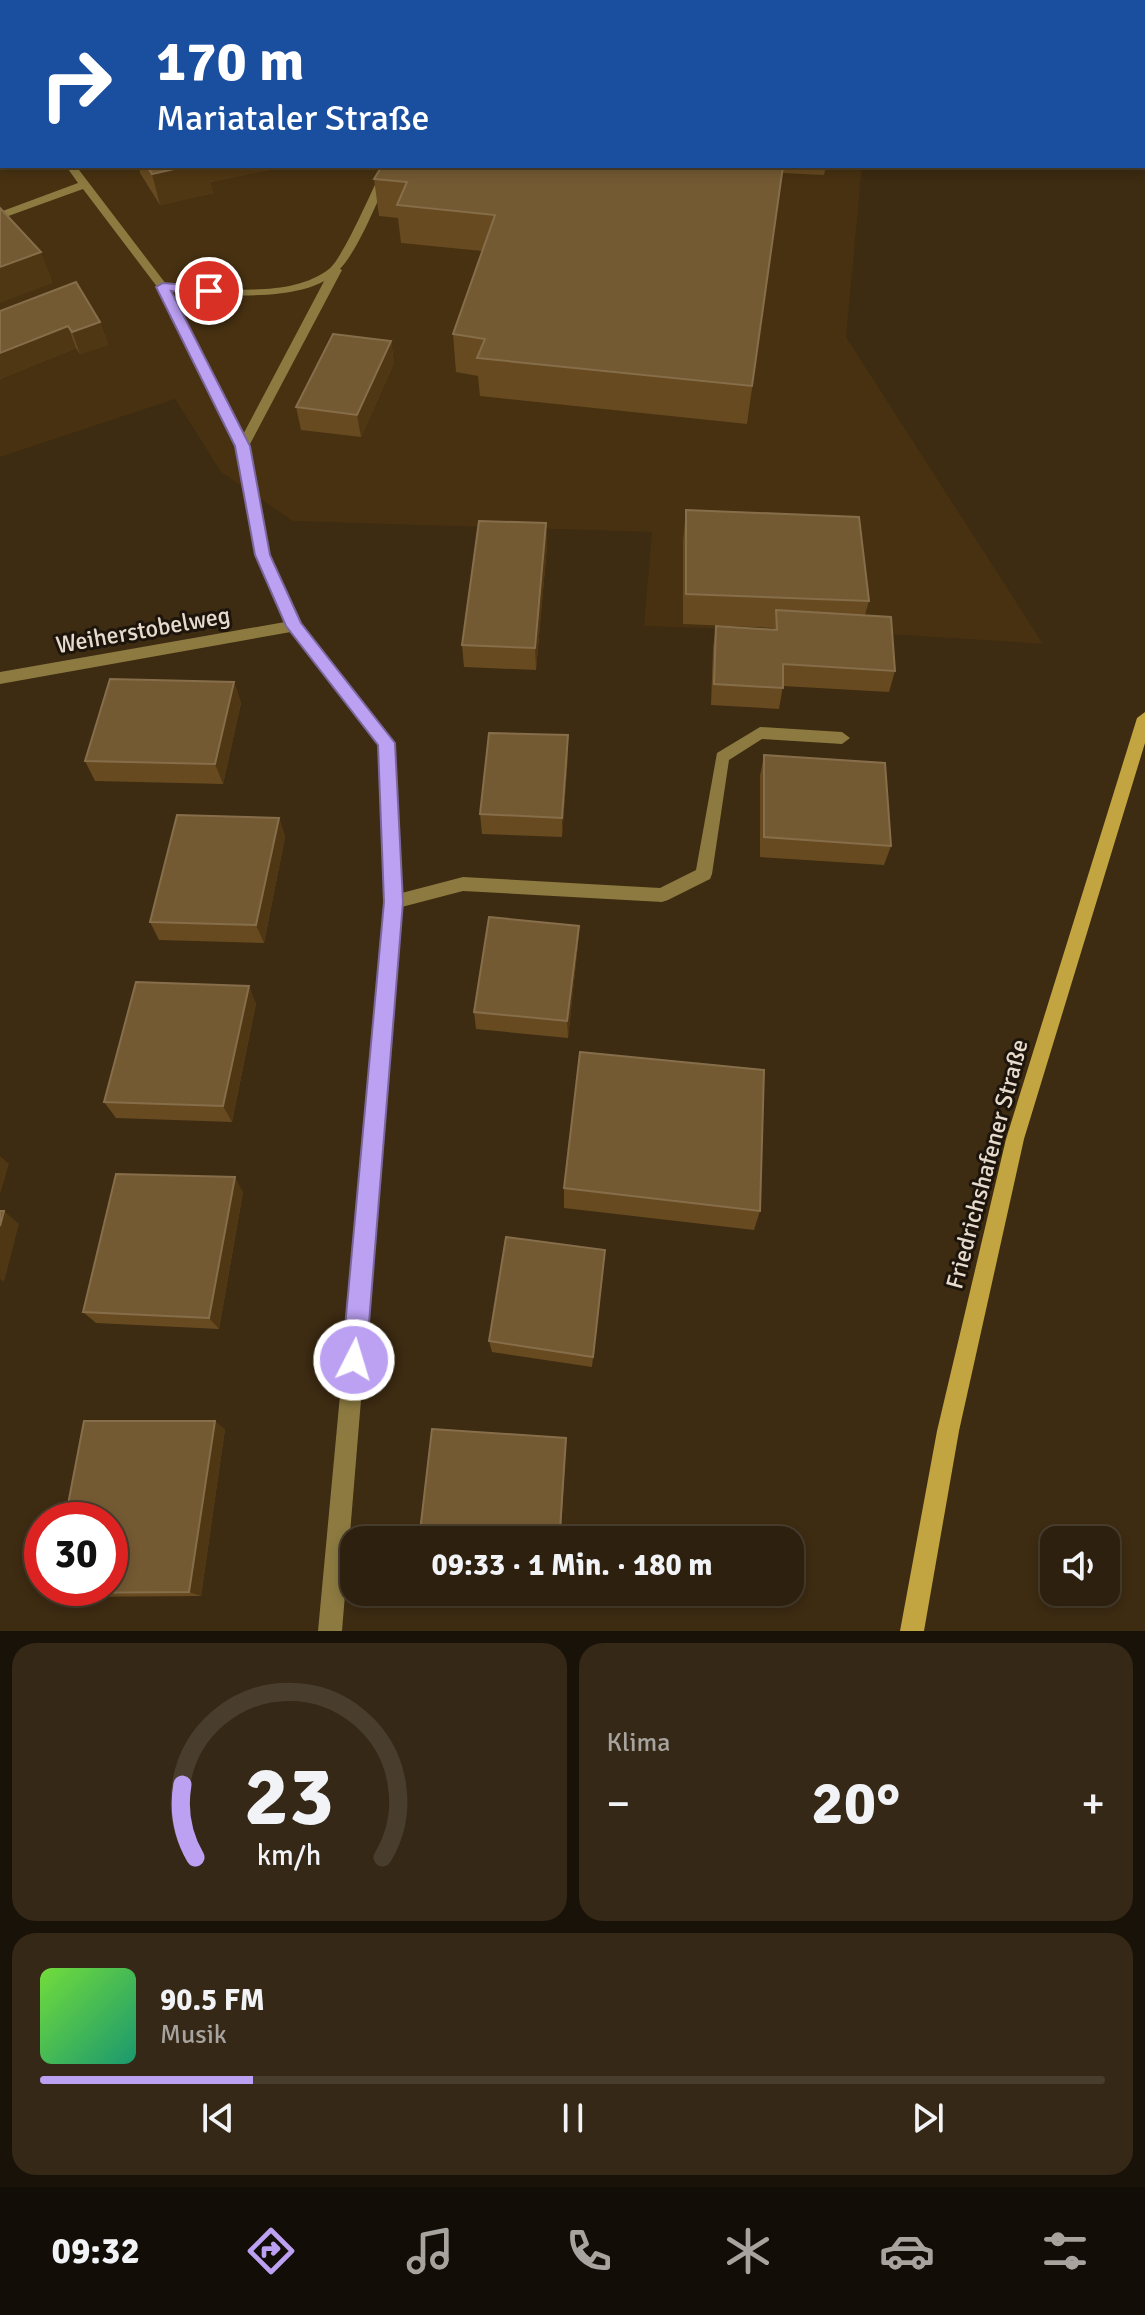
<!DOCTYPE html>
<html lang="de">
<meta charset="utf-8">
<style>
body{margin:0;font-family:Signika,sans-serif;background:#362817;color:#f1f3f6;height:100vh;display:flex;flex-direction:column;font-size:30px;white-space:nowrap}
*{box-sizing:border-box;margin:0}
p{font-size:26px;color:#a7a39e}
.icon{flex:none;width:44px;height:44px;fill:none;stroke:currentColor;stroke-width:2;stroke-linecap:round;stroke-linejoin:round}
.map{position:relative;height:1631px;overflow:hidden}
.side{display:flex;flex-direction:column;gap:12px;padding:12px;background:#191208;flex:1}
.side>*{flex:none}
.hud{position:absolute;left:0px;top:0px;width:1146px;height:168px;box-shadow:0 4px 12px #0003,0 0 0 2px #493e2e;background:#1a4fa0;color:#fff;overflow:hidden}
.fabs{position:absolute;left:1040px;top:1526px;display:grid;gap:16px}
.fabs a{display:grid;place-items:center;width:80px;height:80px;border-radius:16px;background:#2e200e;box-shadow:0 4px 12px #0003,0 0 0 2px #493e2e;font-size:40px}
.speed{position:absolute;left:24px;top:1502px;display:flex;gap:16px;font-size:40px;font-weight:700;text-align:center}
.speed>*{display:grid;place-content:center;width:104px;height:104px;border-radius:50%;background:#2e200e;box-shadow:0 4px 12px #0003,0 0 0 2px #493e2e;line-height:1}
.speed .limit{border:12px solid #d22;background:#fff;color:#111}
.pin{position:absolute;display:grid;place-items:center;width:68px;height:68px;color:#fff;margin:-34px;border:4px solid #fff;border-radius:50%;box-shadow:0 2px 8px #0007}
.me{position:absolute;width:88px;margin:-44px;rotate:5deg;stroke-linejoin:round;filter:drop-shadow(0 0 6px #0008)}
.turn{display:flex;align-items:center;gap:28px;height:168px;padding:0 24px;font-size:36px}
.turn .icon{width:104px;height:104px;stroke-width:2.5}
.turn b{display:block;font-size:56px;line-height:68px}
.big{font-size:60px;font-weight:700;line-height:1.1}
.side .card{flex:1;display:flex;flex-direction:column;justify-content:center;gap:12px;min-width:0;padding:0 28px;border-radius:24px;background:#362817}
.side .dial{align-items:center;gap:0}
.dial svg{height:208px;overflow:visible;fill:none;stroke:#493e2e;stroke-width:7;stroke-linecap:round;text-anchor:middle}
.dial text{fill:#f1f3f6;stroke:none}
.song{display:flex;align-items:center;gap:24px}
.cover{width:96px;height:96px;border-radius:12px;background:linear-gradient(135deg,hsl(100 70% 55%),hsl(160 70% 35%))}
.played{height:8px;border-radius:4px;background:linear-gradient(90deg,#bca0f2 20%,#493e2e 20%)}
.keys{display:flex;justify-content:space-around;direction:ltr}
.heat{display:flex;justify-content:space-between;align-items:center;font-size:44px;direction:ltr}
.side .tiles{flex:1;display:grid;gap:12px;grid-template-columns:1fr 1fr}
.card:last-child{grid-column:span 2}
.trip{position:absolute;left:340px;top:1526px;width:464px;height:80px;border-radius:24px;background:#2e200e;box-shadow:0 4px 12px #0003,0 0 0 2px #493e2e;font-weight:700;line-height:80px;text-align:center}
.menu{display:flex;height:128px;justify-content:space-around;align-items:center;background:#120d06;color:#a7a39e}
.menu .icon{width:56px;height:56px}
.menu .current{color:#bca0f2}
.menu b{font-size:36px;color:#f1f3f6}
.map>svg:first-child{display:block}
.built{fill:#473111}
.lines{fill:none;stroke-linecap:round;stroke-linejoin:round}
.service{fill:#8c7a40;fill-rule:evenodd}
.minor{fill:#8c7a40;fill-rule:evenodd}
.secondary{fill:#c2a440;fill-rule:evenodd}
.wall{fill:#674a20}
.shaded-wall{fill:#503713}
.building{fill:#745a33;stroke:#866e4b;stroke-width:2}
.route{fill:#bca0f2;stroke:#7a689d;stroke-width:2}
.labels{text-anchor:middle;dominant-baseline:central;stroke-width:6;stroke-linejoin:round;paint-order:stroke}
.street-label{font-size:24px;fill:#e7dbcd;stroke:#1d150b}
</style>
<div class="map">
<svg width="1145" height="1631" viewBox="0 0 1145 1631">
<rect width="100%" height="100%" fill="#3d2b12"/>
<path class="built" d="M 0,0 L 1145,0 L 1145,166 L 1139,166 L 1144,166 L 1144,2 L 2,2 L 2,166 L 862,166 L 846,337 L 1043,644 L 905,635 L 644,626 L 652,532 L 293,521 L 221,472 L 175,399 L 0,457 Z"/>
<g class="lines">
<path class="service" d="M 1144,116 L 1145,116 L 1145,122 L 1144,122 Z
M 336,267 L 342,270 L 249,446 L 248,449 L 238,449 L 237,446 L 330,270 Z
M 760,727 L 842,732 L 850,738 L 842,744 L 762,739 L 729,760 L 712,874 L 710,879 L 668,900 L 662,902 L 463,891 L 394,909 L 388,907 L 386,902 L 388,897 L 394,895 L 463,877 L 660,888 L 696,870 L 717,753 Z"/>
<path class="minor" d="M 347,0 L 356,0 L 357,2 L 348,2 Z
M 0,71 L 2,72 L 2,79 L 0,78 Z
M 66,166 L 76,166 L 166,284 C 212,288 290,300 329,269 C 344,257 373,187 384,166 L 394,166 C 379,195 361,247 339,270 C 307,305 214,295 171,291 L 249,446 L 269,555 L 300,623 L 394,743 L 402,902 L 342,1631 L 318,1631 L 386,902 L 378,744 L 291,632 L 0,684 L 0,672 L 285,622 L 255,555 L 237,446 L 158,288 L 83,189 L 0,219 L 0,212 L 78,183 Z"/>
<path class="secondary" d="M 1145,712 L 1145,743 L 1024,1139 L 959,1431 L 924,1631 L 900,1631 L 937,1431 L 1006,1139 L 1137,718 Z"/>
</g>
<path class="wall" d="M 400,0 L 1145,0 L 1145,109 L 1144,2 L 401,2 Z
M 139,166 L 288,166 L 210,182 L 213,193 L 160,205 L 140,173 Z
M 382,166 L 826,166 L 824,175 L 782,173 L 747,424 L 480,396 L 478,376 L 456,372 L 453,334 L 482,251 L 401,243 L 398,218 L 379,216 L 374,179 Z
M 0,311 L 100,322 L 108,345 L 80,354 L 76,348 L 0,379 Z
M 391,341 L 394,363 L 361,437 L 301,430 L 296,407 Z
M 686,510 L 869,601 L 865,615 L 895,671 L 889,692 L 783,686 L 779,709 L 711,705 L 713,648 L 716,626 L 773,630 L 773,628 L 683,624 L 683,541 Z
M 546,523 L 547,545 L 536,670 L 464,667 L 462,645 Z
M 234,682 L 241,703 L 223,784 L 95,781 L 85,761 Z
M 764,755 L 891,846 L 884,865 L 760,857 L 760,776 Z
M 568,756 L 562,837 L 482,834 L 480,814 Z
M 279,818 L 285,837 L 264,943 L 159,940 L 150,922 Z
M 579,926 L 578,944 L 568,1038 L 476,1029 L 474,1012 Z
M 256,1003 L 232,1122 L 116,1118 L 104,1102 Z
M 564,1188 L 760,1211 L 754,1230 L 564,1208 Z
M 243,1192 L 219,1329 L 96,1323 L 83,1312 Z
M 605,1250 L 592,1367 L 492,1352 L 489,1341 Z
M 225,1429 L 201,1596 L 66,1597 L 50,1593 Z
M 566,1438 L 561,1535 L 534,1532 L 533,1540 L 419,1540 Z"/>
<path class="shaded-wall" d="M 187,166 L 288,166 L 210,182 L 213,193 L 160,205 L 152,174 Z
M 41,252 L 53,283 L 0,303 L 0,267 Z
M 100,322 L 108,345 L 80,354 L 72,332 Z
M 68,326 L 76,348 L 0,379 L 0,353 Z
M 391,341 L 394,363 L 361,437 L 357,415 Z
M 546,523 L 547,545 L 536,670 L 535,648 Z
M 234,682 L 241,703 L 223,784 L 215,764 Z
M 568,735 L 568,756 L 562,837 L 562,818 Z
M 279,818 L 285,837 L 264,943 L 256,925 Z
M 579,926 L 578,944 L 568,1038 L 567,1021 Z
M 249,986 L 256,1003 L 232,1122 L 223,1106 Z
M 0,1156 L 9,1164 L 0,1194 Z
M 235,1177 L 243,1192 L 219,1329 L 209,1318 Z
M 4,1211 L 19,1224 L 4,1282 L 0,1279 L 0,1226 Z
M 215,1421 L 225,1429 L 201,1596 L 189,1592 Z"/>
<path class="building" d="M 57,0 L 267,0 L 269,2 L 55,2 Z
M 460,0 L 1145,0 L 1145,72 L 1144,2 L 459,2 Z
M 147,166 L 187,166 L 152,174 Z
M 382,166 L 783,166 L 752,386 L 477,358 L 485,339 L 453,334 L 495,215 L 397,205 L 407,182 L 374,179 Z
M 0,208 L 41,252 L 0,267 Z
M 76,282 L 100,322 L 72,332 L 68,326 L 0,353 L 0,311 Z
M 333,334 L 391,341 L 357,415 L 296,407 Z
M 686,510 L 859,517 L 869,601 L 686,594 Z
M 479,521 L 546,523 L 535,648 L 462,645 Z
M 776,610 L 891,617 L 895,671 L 783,664 L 783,688 L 714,684 L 716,626 L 777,630 Z
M 110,679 L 234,682 L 215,764 L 85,761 Z
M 489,733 L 568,735 L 562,818 L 480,814 Z
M 764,755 L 885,763 L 891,846 L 764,837 Z
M 177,815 L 279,818 L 256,925 L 150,922 Z
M 489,917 L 579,926 L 567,1021 L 474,1012 Z
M 136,982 L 249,986 L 223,1106 L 104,1102 Z
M 580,1052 L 764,1070 L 760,1211 L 564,1188 Z
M 116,1174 L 235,1177 L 209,1318 L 83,1312 Z
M 0,1211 L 4,1211 L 0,1226 Z
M 506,1237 L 605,1250 L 593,1357 L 489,1341 Z
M 84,1421 L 215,1421 L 189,1592 L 50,1593 L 51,1588 L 110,1588 L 110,1520 L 65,1520 Z
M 432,1429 L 566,1438 L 560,1530 L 532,1527 L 532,1540 L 419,1540 Z"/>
<path class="route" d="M 163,283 L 209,287 L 215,291 L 209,295 L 171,291 L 250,446 L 270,555 L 301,623 L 395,743 L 403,902 L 366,1360 L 362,1369 L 354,1372 L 346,1369 L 342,1360 L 384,902 L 378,745 L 286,626 L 255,555 L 235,446 L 156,287 Z"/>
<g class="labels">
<g class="street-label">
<text transform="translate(143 630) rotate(-10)">Weiherstobelweg</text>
<text transform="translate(987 1164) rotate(-75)">Friedrichshafener Straße</text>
</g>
</g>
</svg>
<div class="fabs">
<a><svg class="icon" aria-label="sound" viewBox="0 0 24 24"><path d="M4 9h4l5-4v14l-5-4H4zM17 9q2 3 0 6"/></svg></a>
</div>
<div class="speed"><div class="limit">30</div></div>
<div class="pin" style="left:209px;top:291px;background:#d93025"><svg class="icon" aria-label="arrive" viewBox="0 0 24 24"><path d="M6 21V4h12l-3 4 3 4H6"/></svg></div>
<svg class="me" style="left:354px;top:1360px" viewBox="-20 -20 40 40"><circle r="17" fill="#bca0f2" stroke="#fff" stroke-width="3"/><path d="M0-11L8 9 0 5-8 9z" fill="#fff"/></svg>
<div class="trip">09:33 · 1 Min. · 180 m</div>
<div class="hud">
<div class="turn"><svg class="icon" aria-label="right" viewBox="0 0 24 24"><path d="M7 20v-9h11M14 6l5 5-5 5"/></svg><div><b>170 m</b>Mariataler Straße</div></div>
</div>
</div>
<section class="side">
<div class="tiles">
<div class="card dial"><svg viewBox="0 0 100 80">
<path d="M14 69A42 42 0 1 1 86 69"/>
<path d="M14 69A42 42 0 0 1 9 41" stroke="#bca0f2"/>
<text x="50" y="56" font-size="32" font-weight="700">23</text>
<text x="50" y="72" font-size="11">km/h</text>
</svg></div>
<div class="card"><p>Klima</p>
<div class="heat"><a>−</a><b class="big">20°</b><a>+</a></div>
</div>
<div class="card">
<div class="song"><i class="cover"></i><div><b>90.5 FM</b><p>Musik</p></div></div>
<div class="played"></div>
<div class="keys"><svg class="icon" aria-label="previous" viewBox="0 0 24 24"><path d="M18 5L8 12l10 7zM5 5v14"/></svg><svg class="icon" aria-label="pause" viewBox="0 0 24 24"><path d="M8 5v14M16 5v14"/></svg><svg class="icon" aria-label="next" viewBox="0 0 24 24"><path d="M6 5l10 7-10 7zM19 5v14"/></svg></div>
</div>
</div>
</section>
<nav class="menu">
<b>09:32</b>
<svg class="icon current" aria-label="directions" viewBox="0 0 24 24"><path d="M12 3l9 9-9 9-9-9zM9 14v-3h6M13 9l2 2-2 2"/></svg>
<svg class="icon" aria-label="music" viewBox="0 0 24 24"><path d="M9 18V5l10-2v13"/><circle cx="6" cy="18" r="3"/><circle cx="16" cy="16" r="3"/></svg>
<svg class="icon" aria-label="phone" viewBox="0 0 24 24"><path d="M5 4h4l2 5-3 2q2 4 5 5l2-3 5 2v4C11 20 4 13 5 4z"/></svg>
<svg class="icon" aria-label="climate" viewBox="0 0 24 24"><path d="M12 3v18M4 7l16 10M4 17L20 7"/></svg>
<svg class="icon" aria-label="car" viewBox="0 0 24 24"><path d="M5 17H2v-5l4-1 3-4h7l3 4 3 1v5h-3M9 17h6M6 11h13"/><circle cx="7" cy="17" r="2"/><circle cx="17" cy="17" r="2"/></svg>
<svg class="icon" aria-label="filters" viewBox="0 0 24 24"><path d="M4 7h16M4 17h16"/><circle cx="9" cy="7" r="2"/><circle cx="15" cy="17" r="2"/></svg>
</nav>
